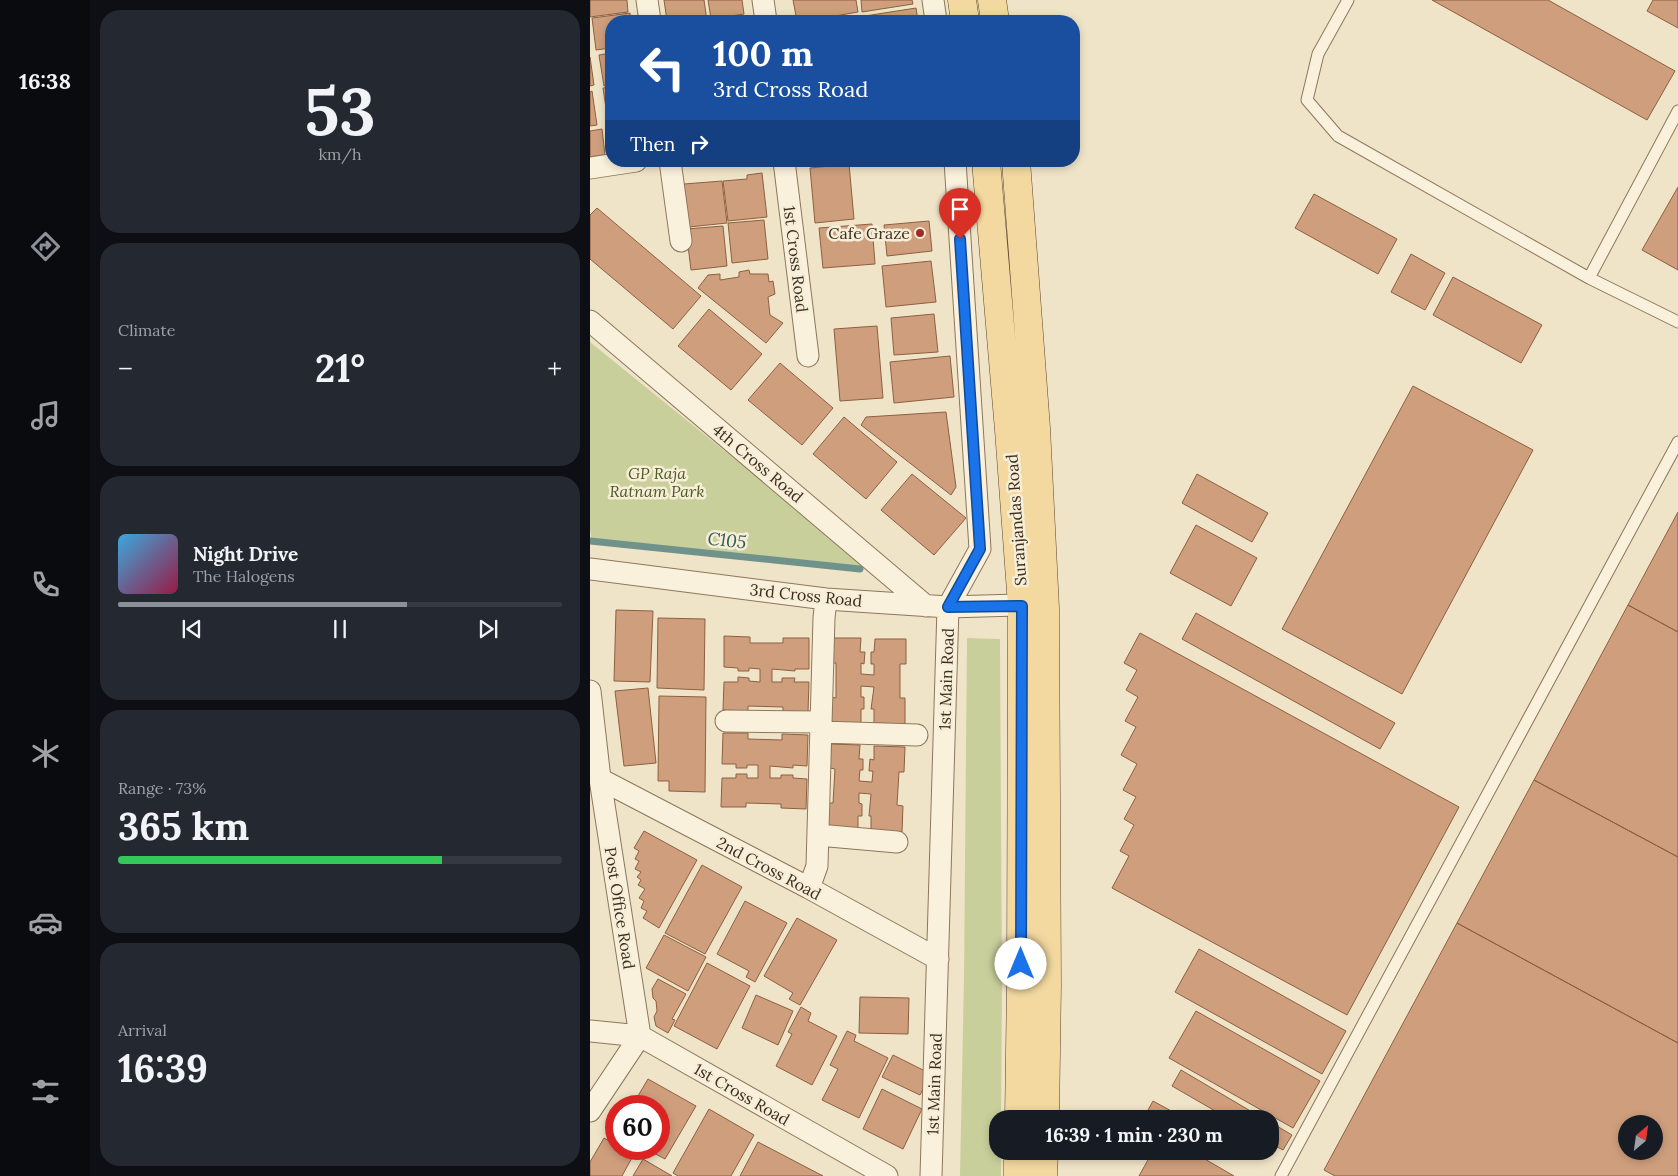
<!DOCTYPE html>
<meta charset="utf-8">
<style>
body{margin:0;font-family:Lora,serif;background:#242831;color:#f1f3f6;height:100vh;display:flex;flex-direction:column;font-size:19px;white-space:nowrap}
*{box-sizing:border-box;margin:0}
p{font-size:16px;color:#9ea1a6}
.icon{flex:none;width:28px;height:28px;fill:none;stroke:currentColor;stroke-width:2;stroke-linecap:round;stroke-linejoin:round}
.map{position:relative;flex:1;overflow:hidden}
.panel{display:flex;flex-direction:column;gap:10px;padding:10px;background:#0d0f14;width:500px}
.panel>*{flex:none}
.banner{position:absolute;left:15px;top:15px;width:475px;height:152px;border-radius:20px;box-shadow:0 2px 8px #0003;background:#1a4fa0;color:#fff;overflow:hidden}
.needle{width:32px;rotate:29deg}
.tools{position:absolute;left:1028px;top:1115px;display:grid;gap:10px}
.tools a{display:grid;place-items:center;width:45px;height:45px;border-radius:50%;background:#171b24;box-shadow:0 2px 8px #0003;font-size:25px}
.speed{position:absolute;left:15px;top:1095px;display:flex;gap:10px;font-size:25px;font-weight:700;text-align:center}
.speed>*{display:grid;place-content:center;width:65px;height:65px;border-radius:50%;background:#171b24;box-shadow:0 2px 8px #0003;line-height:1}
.speed .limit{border:8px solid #d22;background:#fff;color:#111}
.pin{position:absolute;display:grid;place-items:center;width:42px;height:42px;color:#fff;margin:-51px -21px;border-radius:50% 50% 50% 0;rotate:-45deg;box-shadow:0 0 5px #0007}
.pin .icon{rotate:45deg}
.me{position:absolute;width:55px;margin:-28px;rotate:0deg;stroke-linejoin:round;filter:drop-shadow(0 0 4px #0008)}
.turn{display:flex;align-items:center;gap:18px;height:105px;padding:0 25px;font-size:22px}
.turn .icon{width:65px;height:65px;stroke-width:2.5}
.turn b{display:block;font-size:35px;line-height:42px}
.then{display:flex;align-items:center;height:48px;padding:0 25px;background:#0003;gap:10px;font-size:19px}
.big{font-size:38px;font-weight:700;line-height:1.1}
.panel .card{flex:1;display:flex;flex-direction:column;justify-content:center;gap:8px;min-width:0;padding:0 18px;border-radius:20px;background:#242831}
.panel .dial{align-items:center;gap:0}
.dial b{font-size:65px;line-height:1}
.song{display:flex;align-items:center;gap:15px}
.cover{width:60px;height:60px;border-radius:8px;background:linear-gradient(135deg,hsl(200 70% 55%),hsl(340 70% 35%))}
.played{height:5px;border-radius:2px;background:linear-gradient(90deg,#8c9099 65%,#363941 65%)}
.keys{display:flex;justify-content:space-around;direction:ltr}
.heat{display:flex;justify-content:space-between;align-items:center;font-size:28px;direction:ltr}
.charge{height:8px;border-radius:4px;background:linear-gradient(90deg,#34c759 73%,#363941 0)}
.trip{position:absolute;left:399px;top:1110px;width:290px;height:50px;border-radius:20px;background:#171b24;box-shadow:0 2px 8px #0003;font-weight:700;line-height:50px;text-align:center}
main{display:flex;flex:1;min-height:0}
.tabs{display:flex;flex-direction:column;width:90px;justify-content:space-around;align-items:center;background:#090b0e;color:#9ea1a6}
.tabs .icon{width:35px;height:35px}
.tabs .current{color:#8c9099}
.tabs b{font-size:22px;color:#f1f3f6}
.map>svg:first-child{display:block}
.green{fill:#c9cf9b}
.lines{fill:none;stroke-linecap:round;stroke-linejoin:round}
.stream{stroke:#6f938a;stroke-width:7}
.building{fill:#cf9f7d;stroke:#8d5f41;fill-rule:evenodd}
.lane-casing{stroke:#8d765c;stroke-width:13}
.street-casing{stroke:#8d765c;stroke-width:23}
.primary-casing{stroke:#5b4430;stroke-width:29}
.lane{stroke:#faf1dc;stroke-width:11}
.street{stroke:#faf1dc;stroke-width:21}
.primary{stroke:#f3d9a0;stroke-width:28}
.route-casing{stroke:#114b97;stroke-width:12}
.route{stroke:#1a73e8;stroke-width:9}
.poi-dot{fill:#9e2a2b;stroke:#f7eed8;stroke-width:2}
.labels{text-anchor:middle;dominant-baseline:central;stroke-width:5;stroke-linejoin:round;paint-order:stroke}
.poi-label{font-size:16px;fill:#3d2e20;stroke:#f7eed8;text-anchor:end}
.street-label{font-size:16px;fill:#3d2e20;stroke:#f7eed8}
.park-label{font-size:16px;font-style:italic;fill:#4d5a26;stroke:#f7eed8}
.water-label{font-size:18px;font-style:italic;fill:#2f5d5a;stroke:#f7eed8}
</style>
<main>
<nav class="tabs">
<b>16:38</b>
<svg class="icon current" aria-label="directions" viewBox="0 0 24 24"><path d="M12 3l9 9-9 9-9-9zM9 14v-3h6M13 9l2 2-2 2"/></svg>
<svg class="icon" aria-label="music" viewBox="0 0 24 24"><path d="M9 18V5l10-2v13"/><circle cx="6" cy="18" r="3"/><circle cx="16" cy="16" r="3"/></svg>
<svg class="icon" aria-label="phone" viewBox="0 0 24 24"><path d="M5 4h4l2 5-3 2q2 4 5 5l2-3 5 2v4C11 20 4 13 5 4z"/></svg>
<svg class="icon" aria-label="climate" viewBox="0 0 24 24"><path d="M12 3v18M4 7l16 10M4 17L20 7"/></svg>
<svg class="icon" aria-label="car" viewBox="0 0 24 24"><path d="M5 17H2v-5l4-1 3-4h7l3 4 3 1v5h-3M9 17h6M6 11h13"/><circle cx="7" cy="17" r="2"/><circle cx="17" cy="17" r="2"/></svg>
<svg class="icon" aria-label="filters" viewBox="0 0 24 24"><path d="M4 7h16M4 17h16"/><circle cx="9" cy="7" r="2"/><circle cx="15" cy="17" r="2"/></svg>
</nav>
<section class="panel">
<div class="card dial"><b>53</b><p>km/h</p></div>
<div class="card"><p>Climate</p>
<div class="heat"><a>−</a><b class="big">21°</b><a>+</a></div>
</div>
<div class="card">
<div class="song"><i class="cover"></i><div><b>Night Drive</b><p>The Halogens</p></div></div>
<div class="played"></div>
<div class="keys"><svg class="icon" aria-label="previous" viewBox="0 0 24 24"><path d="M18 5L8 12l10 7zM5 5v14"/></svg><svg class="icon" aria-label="pause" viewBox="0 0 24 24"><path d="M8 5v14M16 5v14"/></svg><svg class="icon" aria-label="next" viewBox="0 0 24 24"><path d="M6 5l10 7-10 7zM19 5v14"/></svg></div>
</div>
<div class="card"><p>Range · 73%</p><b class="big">365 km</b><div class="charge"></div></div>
<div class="card"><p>Arrival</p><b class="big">16:39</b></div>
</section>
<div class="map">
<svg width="1088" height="1176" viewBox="0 0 1088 1176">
<rect width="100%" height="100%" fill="#f0e4c8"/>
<path class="green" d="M 0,342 L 278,567 L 147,559 L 2,543 L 0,529 Z
M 377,638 L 410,639 L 412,982 L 411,1119 L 408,1119 L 408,1151 L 411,1151 L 411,1176 L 370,1176 L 374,977 Z"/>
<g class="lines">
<path class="stream" d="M 0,541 L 270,569"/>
</g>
<path class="building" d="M 0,0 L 37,0 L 38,12 L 0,17 Z
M 74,0 L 114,0 L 117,21 L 77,21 Z
M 118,0 L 152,0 L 154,14 L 121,19 Z
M 203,0 L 266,0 L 268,12 L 217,21 L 207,21 Z
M 271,0 L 322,0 L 323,4 L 272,12 Z
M 842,0 L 958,0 L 1085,71 L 1057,120 Z
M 1063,0 L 1088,0 L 1088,28 L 1057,11 Z
M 326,8 L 328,21 L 276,21 L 275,16 Z
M 40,13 L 41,21 L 21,21 L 21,48 L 6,50 L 2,18 Z
M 21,53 L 21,85 L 14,86 L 9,55 Z
M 0,57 L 4,85 L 0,86 Z
M 21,87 L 21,115 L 17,115 L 13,88 Z
M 2,91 L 7,125 L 0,126 L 0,92 Z
M 12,129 L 15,155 L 0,157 L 0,131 Z
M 259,164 L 264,219 L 225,223 L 220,168 Z
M 172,173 L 177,217 L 138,221 L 133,181 L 157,179 L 157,175 Z
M 132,181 L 137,223 L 99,227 L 94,184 Z
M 1088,187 L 1088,270 L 1052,250 Z
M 724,194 L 807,239 L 788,274 L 705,228 Z
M 7,208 L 111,296 L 83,329 L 0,259 L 0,215 Z
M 174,220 L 178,259 L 142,263 L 138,223 Z
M 339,221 L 342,251 L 297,256 L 294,225 Z
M 282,224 L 285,264 L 233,268 L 229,228 Z
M 133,226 L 137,266 L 101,270 L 96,229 Z
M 821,254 L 855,273 L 835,310 L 801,292 Z
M 341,261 L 346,302 L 296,307 L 292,266 Z
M 159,270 L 160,274 L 178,274 L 179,282 L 183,281 L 185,294 L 178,297 L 180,315 L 193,323 L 176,343 L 108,288 L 118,275 L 130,274 L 130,280 L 149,277 L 149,272 Z
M 863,277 L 952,325 L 931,363 L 843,315 Z
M 119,309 L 172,354 L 141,390 L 88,346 Z
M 344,314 L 348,352 L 304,355 L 301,318 Z
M 287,326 L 293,398 L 250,401 L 244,329 Z
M 360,356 L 364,397 L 304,403 L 300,362 Z
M 190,363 L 243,408 L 212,445 L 158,400 Z
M 823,386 L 943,450 L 812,694 L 692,629 Z
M 356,412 L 366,487 L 361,495 L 271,425 L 276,417 Z
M 254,417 L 307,462 L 276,499 L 223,454 Z
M 322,474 L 376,518 L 344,555 L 291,510 Z
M 607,474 L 678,513 L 662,542 L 592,503 Z
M 1088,512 L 1088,632 L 1038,605 Z
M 606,525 L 667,558 L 641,606 L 580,573 Z
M 1038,605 L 1088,632 L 1088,857 L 944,780 Z
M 26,610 L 63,611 L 60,682 L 24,681 Z
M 606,613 L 805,723 L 790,749 L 592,639 Z
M 68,618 L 115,619 L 114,690 L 67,688 Z
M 550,633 L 869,807 L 757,1015 L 522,888 L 539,856 L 530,851 L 544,825 L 534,819 L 546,797 L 533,790 L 547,764 L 531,755 L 546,727 L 535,721 L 548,697 L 536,690 L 547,670 L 534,663 Z
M 134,636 L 160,637 L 160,643 L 193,643 L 193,638 L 219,638 L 219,669 L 205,669 L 205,671 L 182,669 L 182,682 L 192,682 L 192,678 L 205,678 L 204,682 L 219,682 L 218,712 L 193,712 L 193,707 L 158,706 L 158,711 L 133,710 L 134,682 L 148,682 L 148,677 L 159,678 L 159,681 L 170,682 L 170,669 L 159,668 L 159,671 L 148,671 L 148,668 L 134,667 Z
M 242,638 L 271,638 L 270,652 L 275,652 L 274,664 L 271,663 L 271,674 L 284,675 L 284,664 L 281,664 L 281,652 L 284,652 L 285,639 L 316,639 L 316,664 L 310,664 L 310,698 L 315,698 L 315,724 L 284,723 L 284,709 L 281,709 L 284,687 L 271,686 L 271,697 L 274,697 L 274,709 L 271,709 L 271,723 L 240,722 L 241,697 L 246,698 L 246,663 L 241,663 Z
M 58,688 L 66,763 L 34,766 L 25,691 Z
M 69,696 L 116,697 L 115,792 L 79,791 L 79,781 L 68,781 Z
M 133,733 L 158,733 L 158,739 L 192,740 L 192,734 L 218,735 L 217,766 L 203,765 L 203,768 L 180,766 L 180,778 L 191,778 L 191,775 L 203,775 L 203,778 L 217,779 L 216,809 L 191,808 L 191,804 L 156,803 L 156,807 L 131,807 L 132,778 L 146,778 L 146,774 L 157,774 L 157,778 L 168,778 L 168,765 L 157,765 L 157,768 L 146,768 L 146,764 L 132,764 Z
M 241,744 L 270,745 L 269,759 L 273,759 L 273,770 L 270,770 L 269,781 L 282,782 L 283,771 L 279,771 L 280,759 L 284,760 L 284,746 L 315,747 L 314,772 L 309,772 L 307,805 L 313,806 L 312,832 L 281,830 L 281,816 L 279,816 L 281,794 L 269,793 L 269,803 L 272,804 L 272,816 L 268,816 L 268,830 L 238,828 L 239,803 L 243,803 L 245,769 L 240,768 Z
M 944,780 L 1088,857 L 1088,1043 L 867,923 Z
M 54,831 L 107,860 L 69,928 L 53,918 L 57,911 L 51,908 L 54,901 L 49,898 L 55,889 L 48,885 L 51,880 L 47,877 L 51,872 L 45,869 L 49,861 L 45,859 L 49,851 L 44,848 Z
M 112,865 L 152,887 L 115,954 L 75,933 Z
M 155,901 L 197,923 L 165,982 L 156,977 L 159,971 L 127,954 Z
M 207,918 L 247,940 L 210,1005 L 199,999 L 203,993 L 174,976 Z
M 867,923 L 1088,1043 L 1088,1176 L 745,1176 L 734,1170 ZM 1036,1124 L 1064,1124 L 1064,1151 L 1036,1151 Z
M 74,935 L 116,957 L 98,991 L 56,968 Z
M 609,949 L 756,1031 L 732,1074 L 585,992 Z
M 117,963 L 160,986 L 127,1049 L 84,1026 Z
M 68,979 L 96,994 L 82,1019 L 85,1020 L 78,1033 L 66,1026 L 64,1017 L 67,1011 L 66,1001 L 63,998 L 62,989 Z
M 166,995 L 203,1011 L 188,1045 L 152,1028 Z
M 270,997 L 319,998 L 318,1034 L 269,1033 Z
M 211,1007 L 221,1013 L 218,1021 L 247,1036 L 222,1085 L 186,1066 L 202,1034 L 198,1032 Z
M 606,1011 L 730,1081 L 703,1128 L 579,1058 Z
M 257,1031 L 266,1035 L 264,1041 L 298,1058 L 269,1118 L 232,1100 L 248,1069 L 240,1065 Z
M 303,1055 L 341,1074 L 330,1095 L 292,1077 Z
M 591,1070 L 674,1119 L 639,1119 L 582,1086 Z
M 58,1079 L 106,1106 L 75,1159 L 56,1149 L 69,1149 L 69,1106 L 42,1106 Z
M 292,1089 L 332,1109 L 313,1149 L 273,1129 Z
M 563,1101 L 596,1119 L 553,1119 Z
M 119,1109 L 164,1135 L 141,1176 L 88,1176 L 83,1173 Z
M 680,1122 L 702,1135 L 693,1150 L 680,1143 Z
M 14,1138 L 26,1145 L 26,1149 L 34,1149 L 44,1154 L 32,1176 L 0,1176 L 0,1162 Z
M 168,1142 L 233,1176 L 150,1176 Z
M 563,1151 L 601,1151 L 644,1176 L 549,1176 Z
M 53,1159 L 82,1176 L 43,1176 Z"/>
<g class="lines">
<defs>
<path id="lane" d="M 758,0 L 728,54 L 717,100 L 748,136 L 999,278 L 1088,111
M 999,278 L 1088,322
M 691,1176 L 1088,442"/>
<path id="street" d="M 57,0 L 60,21
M 173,0 L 176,21
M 343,0 L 346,21
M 80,161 L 91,241
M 194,161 L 218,356
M 0,168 L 46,161
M 0,321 L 336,606
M 0,569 L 236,599 L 358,607 L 432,605
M 0,691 L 10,779 L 50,1036 L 0,1111
M 136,721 L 231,722
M 231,732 L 327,735
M 10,779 L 219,888 L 348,959
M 228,835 L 307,842
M 219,888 L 227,866 L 234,618 L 236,599
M 0,1031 L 50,1036 L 297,1176
M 341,1176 L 358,607 L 390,549 L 365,161"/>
<path id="primary" d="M 372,0 L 375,21
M 402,0 L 405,21
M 396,161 L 419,430 L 432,605 L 431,983 L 429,1119
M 426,161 L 446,428 L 455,608 L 457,985 L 455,1119
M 428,1176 L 428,1151
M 453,1176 L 454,1151"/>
</defs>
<use href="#lane" class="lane-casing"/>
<use href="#street" class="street-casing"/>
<use href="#primary" class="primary-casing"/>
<use href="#lane" class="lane"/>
<use href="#street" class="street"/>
<use href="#primary" class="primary"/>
</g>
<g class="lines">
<defs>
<path id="route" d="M 370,239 L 390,549 L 358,607 L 432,606 L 431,964"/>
</defs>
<use href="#route" class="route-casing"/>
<use href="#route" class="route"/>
</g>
<circle class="poi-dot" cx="330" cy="233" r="5"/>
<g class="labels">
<g class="poi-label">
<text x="320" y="233">Cafe Graze</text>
</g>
<g class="street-label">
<text transform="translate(206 259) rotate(83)">1st Cross Road</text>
<text transform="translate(168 463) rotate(40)">4th Cross Road</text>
<text transform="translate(426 520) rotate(-94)">Suranjandas Road</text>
<text transform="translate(216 595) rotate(6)">3rd Cross Road</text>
<text transform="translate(356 679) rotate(-88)">1st Main Road</text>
<text transform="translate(179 868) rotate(28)">2nd Cross Road</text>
<text transform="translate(30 908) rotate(81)">Post Office Road</text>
<text transform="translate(344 1084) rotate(-88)">1st Main Road</text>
<text transform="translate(152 1094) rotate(30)">1st Cross Road</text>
</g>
<g class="park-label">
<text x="67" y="473">GP Raja<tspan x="67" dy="18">Ratnam Park</tspan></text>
</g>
<g class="water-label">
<text transform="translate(137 540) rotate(6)">C105</text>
</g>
</g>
</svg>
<div class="tools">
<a><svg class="needle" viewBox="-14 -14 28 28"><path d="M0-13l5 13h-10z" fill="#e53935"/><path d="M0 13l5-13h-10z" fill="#9ea1a6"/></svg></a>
</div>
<div class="speed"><div class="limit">60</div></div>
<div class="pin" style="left:370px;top:239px;background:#d93025"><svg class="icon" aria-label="arrive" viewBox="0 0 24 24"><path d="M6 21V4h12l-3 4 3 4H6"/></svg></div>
<svg class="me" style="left:431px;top:964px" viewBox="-20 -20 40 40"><circle r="19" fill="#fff"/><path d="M0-13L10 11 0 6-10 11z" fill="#1a73e8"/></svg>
<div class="trip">16:39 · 1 min · 230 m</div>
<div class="banner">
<div class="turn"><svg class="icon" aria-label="left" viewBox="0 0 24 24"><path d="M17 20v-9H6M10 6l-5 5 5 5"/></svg><div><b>100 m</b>3rd Cross Road</div></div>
<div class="then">Then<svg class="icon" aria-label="right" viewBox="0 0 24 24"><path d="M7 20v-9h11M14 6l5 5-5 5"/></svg></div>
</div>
</div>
</main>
